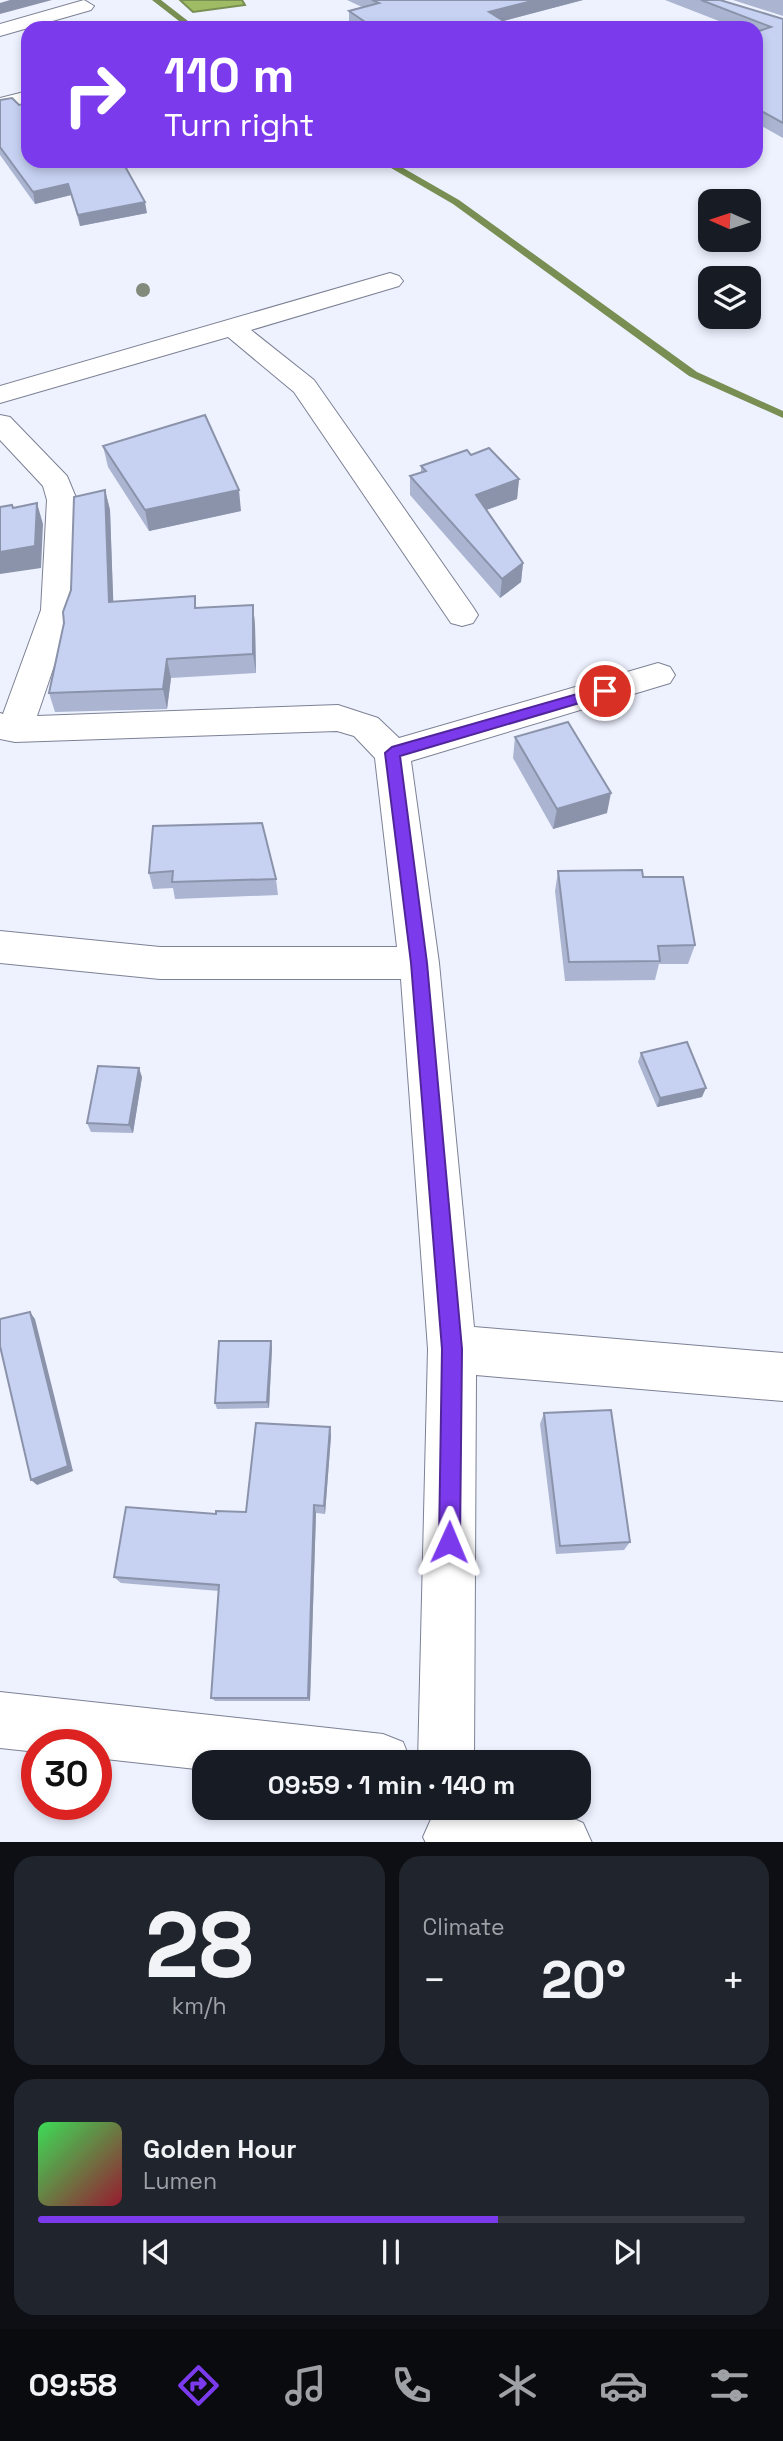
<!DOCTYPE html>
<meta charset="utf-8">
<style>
body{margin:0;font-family:"Space Grotesk",sans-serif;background:#20242c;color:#f1f3f6;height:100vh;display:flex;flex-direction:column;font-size:26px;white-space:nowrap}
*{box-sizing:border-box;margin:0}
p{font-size:23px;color:#9ea1a6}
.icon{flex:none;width:38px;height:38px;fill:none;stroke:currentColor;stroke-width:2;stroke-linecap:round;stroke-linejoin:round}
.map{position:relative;height:1842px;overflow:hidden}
.details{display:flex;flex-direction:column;gap:14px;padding:14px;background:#0d0f14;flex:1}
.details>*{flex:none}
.guide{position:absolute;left:21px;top:21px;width:742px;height:147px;border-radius:21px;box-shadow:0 4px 10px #0003;background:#7c3aed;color:#fff;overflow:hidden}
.needle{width:46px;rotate:273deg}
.controls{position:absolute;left:698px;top:189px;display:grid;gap:14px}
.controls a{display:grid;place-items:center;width:63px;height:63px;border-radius:14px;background:#171b24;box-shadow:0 4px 10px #0003;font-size:35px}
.speed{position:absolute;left:21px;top:1729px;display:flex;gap:14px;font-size:35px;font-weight:700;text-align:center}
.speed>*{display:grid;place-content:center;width:91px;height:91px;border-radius:50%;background:#171b24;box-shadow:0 4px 10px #0003;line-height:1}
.speed .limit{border:10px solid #d22;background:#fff;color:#111}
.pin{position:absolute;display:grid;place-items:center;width:60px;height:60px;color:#fff;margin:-30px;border:4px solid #fff;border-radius:50%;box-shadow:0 2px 7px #0007}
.me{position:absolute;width:77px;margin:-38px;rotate:1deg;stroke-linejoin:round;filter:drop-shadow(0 0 5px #0008)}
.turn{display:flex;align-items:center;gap:24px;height:147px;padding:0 28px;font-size:32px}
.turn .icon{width:91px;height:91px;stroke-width:2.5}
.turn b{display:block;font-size:49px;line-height:60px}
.big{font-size:52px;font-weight:800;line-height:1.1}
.details .tile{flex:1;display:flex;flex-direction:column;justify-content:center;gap:10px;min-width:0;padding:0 24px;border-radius:21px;background:#20242c}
.details .dial{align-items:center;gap:0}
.dial b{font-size:91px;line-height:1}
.song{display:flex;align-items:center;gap:21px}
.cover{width:84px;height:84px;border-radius:10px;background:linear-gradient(135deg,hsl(130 70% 55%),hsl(350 70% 35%))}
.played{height:7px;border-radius:4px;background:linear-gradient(90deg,#7c3aed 65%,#363941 65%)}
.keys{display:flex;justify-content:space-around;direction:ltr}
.heat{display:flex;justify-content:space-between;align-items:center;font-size:38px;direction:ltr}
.details .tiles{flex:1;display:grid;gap:14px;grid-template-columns:1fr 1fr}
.tile:last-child{grid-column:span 2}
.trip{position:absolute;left:192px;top:1750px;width:399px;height:70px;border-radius:21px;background:#171b24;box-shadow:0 4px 10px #0003;font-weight:800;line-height:70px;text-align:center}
.menu{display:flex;height:112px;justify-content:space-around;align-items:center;background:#090b0e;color:#9ea1a6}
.menu .icon{width:49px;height:49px}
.menu .on{color:#7c3aed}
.menu b{font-size:32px;color:#f1f3f6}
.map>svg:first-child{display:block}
.water{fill:#9fbc64;stroke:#788e52;stroke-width:2}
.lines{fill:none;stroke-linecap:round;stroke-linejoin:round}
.stream{fill:#788e52;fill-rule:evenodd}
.minor-casing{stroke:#7c8194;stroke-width:2}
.minor{fill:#fff;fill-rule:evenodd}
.tree{fill:#818a7b}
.wall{fill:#abb5d1}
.shaded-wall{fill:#8b93aa}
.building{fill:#c7d2f3;stroke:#8b93aa;stroke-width:2}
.route{fill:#7c3aed;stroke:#51269a;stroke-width:2}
</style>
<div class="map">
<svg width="783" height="1843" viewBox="0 0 783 1843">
<rect width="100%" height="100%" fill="#eef2ff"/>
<path class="water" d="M 180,0 L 242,0 L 245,5 L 193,12 Z"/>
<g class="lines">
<path class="stream" d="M 152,0 L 161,0 L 197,28 L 188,28 Z
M 379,161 L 391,161 L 459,200 L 697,372 L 783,411 L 783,418 L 689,376 L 453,204 Z"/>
<defs>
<path id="minor" d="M 84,0 L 94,6 L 91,10 L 0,36 L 0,24 Z
M 28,91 L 28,103 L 0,110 L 0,98 Z
M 390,273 L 399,276 L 403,281 L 399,286 L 251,330 L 314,380 L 473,607 L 478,615 L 473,623 L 462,626 L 451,623 L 294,392 L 228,337 L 0,403 L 0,386 Z
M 0,415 L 10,417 L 67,476 L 77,500 L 73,610 L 37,716 L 338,705 L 378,718 L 399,738 L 658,663 L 670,667 L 675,675 L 670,683 L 411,761 L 439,963 L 474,1327 L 783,1353 L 783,1401 L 476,1375 L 474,1762 L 418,1762 L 428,1349 L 401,979 L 160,979 L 0,963 L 0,931 L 160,947 L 397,947 L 375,758 L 354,736 L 337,731 L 15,742 L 0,739 L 0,713 L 3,714 L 41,610 L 47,500 L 43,486 L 0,440 Z
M 0,1692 L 383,1734 L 403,1742 L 411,1762 L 205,1762 L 205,1770 L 96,1758 L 96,1745 L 37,1745 L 37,1752 L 0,1748 Z
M 452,1808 L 563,1814 L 583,1823 L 592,1843 L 426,1843 L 423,1837 L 432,1817 Z"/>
</defs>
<use href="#minor" class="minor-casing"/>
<use href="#minor" class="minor"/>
</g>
<circle class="tree" cx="143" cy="290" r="7"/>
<path class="wall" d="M 347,0 L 583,0 L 503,21 L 510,25 L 509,28 L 355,28 L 349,24 L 349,11 L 362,7 Z
M 665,0 L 720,0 L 783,19 L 783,138 L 756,123 L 756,28 L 737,28 Z
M 733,0 L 783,0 L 783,16 Z
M 0,100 L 19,105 L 147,213 L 80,226 L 71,195 L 35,204 L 0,155 Z
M 103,446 L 241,511 L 149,531 L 108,467 Z
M 471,455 L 519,479 L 517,499 L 486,510 L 523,563 L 521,582 L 500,598 L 410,495 L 410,476 L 421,472 L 421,466 Z
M 105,490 L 110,510 L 113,601 L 197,608 L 253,605 L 255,625 L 256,673 L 171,678 L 167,709 L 55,712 L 49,693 Z
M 515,737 L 607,813 L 553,829 L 513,758 Z
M 153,826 L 276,879 L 278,895 L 175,899 L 173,888 L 153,889 L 149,873 Z
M 558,871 L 643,877 L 695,945 L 688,964 L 659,964 L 655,980 L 565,981 L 555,891 Z
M 641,1053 L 702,1097 L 657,1107 L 638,1062 Z
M 142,1077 L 133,1133 L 91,1132 L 87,1123 Z
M 271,1341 L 272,1348 L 269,1408 L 217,1409 L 215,1403 Z
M 544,1413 L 630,1542 L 624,1550 L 556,1554 L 540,1424 Z
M 331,1436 L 325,1514 L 316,1513 L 310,1701 L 215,1701 L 211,1698 L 219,1591 L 121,1583 L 114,1577 L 216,1514 L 246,1512 Z"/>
<path class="shaded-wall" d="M 10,0 L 52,0 L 0,14 L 0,3 Z
M 536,0 L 583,0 L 488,25 L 489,12 Z
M 68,184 L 71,195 L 35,204 L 33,192 Z
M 145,202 L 147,213 L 80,226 L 78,215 Z
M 519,479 L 517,499 L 475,514 L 476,495 Z
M 105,490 L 110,510 L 114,621 L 109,602 Z
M 239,490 L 241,511 L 149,531 L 145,510 Z
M 37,503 L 43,524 L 41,568 L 0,574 L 0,552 Z
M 523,563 L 521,582 L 500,598 L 502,579 Z
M 253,605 L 255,625 L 256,673 L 253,654 Z
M 167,659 L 171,678 L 167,709 L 163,689 Z
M 611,793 L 607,813 L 553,829 L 557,809 Z
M 139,1068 L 142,1077 L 133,1133 L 129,1125 Z
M 706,1088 L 702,1097 L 657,1107 L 660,1098 Z
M 30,1312 L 35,1319 L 73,1471 L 37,1485 L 31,1480 Z
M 271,1341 L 272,1348 L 269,1408 L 267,1402 Z
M 330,1427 L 331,1436 L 325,1514 L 324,1506 Z
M 314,1505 L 316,1513 L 310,1701 L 308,1698 Z"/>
<path class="building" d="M 372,0 L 536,0 L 489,12 L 510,25 L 500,28 L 374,28 L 349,11 L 379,3 Z
M 701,0 L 720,0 L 783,19 L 783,123 L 756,108 L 756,32 L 771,27 Z
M 12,98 L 19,105 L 28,103 L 28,161 L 122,161 L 145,202 L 78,215 L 68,184 L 33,192 L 0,147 L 0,100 Z
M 205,415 L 239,490 L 145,510 L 103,446 Z
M 489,448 L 519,479 L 476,495 L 523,563 L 502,579 L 410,476 L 426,471 L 421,466 L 467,450 L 471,455 Z
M 105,490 L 109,602 L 195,596 L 195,608 L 253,605 L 253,654 L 167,659 L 163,689 L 49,693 L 64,623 L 63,612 L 71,590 L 74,497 Z
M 37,503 L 35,546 L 0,552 L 0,507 L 12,505 L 13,508 Z
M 568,722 L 611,793 L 557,809 L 515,737 Z
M 262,823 L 276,879 L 172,882 L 173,871 L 149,873 L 153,826 Z
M 642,870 L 643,877 L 683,877 L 695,945 L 658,946 L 660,961 L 569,962 L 558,871 Z
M 687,1042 L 706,1088 L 660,1098 L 641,1053 Z
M 98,1066 L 139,1068 L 129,1125 L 87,1123 Z
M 30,1312 L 68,1466 L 31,1480 L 0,1346 L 0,1319 Z
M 219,1341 L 271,1341 L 267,1402 L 215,1403 Z
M 611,1410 L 630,1542 L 560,1546 L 544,1413 Z
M 256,1423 L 330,1427 L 324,1506 L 314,1505 L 308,1698 L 211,1698 L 219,1585 L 114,1577 L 126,1507 L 216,1514 L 216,1511 L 246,1512 Z"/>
<path class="route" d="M 605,686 L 610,687 L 610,694 L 400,756 L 427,963 L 462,1349 L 460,1542 L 457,1549 L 449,1552 L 442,1549 L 439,1542 L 442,1349 L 411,963 L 385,753 L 392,747 Z"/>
</svg>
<div class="controls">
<a><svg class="needle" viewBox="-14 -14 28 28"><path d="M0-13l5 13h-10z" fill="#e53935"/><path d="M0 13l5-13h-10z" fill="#9ea1a6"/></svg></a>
<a><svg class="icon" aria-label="layers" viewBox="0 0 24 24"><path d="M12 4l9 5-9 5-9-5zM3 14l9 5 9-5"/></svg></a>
</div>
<div class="speed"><div class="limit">30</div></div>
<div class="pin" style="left:605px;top:691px;background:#d93025"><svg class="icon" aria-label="arrive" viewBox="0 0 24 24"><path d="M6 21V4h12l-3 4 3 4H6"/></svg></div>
<svg class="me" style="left:449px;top:1542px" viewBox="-20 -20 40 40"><path d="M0-17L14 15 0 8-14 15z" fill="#7c3aed" stroke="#fff" stroke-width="4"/></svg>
<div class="trip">09:59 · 1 min · 140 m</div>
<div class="guide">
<div class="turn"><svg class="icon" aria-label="right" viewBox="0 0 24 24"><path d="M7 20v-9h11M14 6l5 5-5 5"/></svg><div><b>110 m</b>Turn right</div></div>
</div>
</div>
<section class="details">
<div class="tiles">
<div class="tile dial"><b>28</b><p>km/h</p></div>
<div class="tile"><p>Climate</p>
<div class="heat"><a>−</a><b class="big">20°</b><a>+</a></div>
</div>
<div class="tile">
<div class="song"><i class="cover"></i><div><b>Golden Hour</b><p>Lumen</p></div></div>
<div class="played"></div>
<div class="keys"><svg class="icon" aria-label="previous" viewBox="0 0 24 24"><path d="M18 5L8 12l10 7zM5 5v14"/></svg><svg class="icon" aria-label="pause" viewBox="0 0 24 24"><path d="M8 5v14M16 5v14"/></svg><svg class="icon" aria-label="next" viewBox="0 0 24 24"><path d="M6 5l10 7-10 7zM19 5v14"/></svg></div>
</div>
</div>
</section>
<nav class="menu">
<b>09:58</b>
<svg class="icon on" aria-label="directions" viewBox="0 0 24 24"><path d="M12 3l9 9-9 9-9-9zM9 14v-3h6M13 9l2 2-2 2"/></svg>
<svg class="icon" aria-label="music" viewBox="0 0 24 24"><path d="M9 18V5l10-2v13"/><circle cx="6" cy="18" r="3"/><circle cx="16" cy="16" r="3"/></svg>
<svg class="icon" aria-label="phone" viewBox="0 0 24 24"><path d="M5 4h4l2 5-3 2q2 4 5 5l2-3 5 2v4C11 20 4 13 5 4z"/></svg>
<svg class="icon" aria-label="climate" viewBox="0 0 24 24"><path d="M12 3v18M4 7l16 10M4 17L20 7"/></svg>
<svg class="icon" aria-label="car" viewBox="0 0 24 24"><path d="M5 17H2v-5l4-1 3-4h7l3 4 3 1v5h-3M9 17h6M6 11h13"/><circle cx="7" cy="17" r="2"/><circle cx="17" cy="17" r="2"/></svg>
<svg class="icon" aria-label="filters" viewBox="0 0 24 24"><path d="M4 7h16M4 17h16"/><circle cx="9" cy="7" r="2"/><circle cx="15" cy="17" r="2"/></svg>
</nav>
